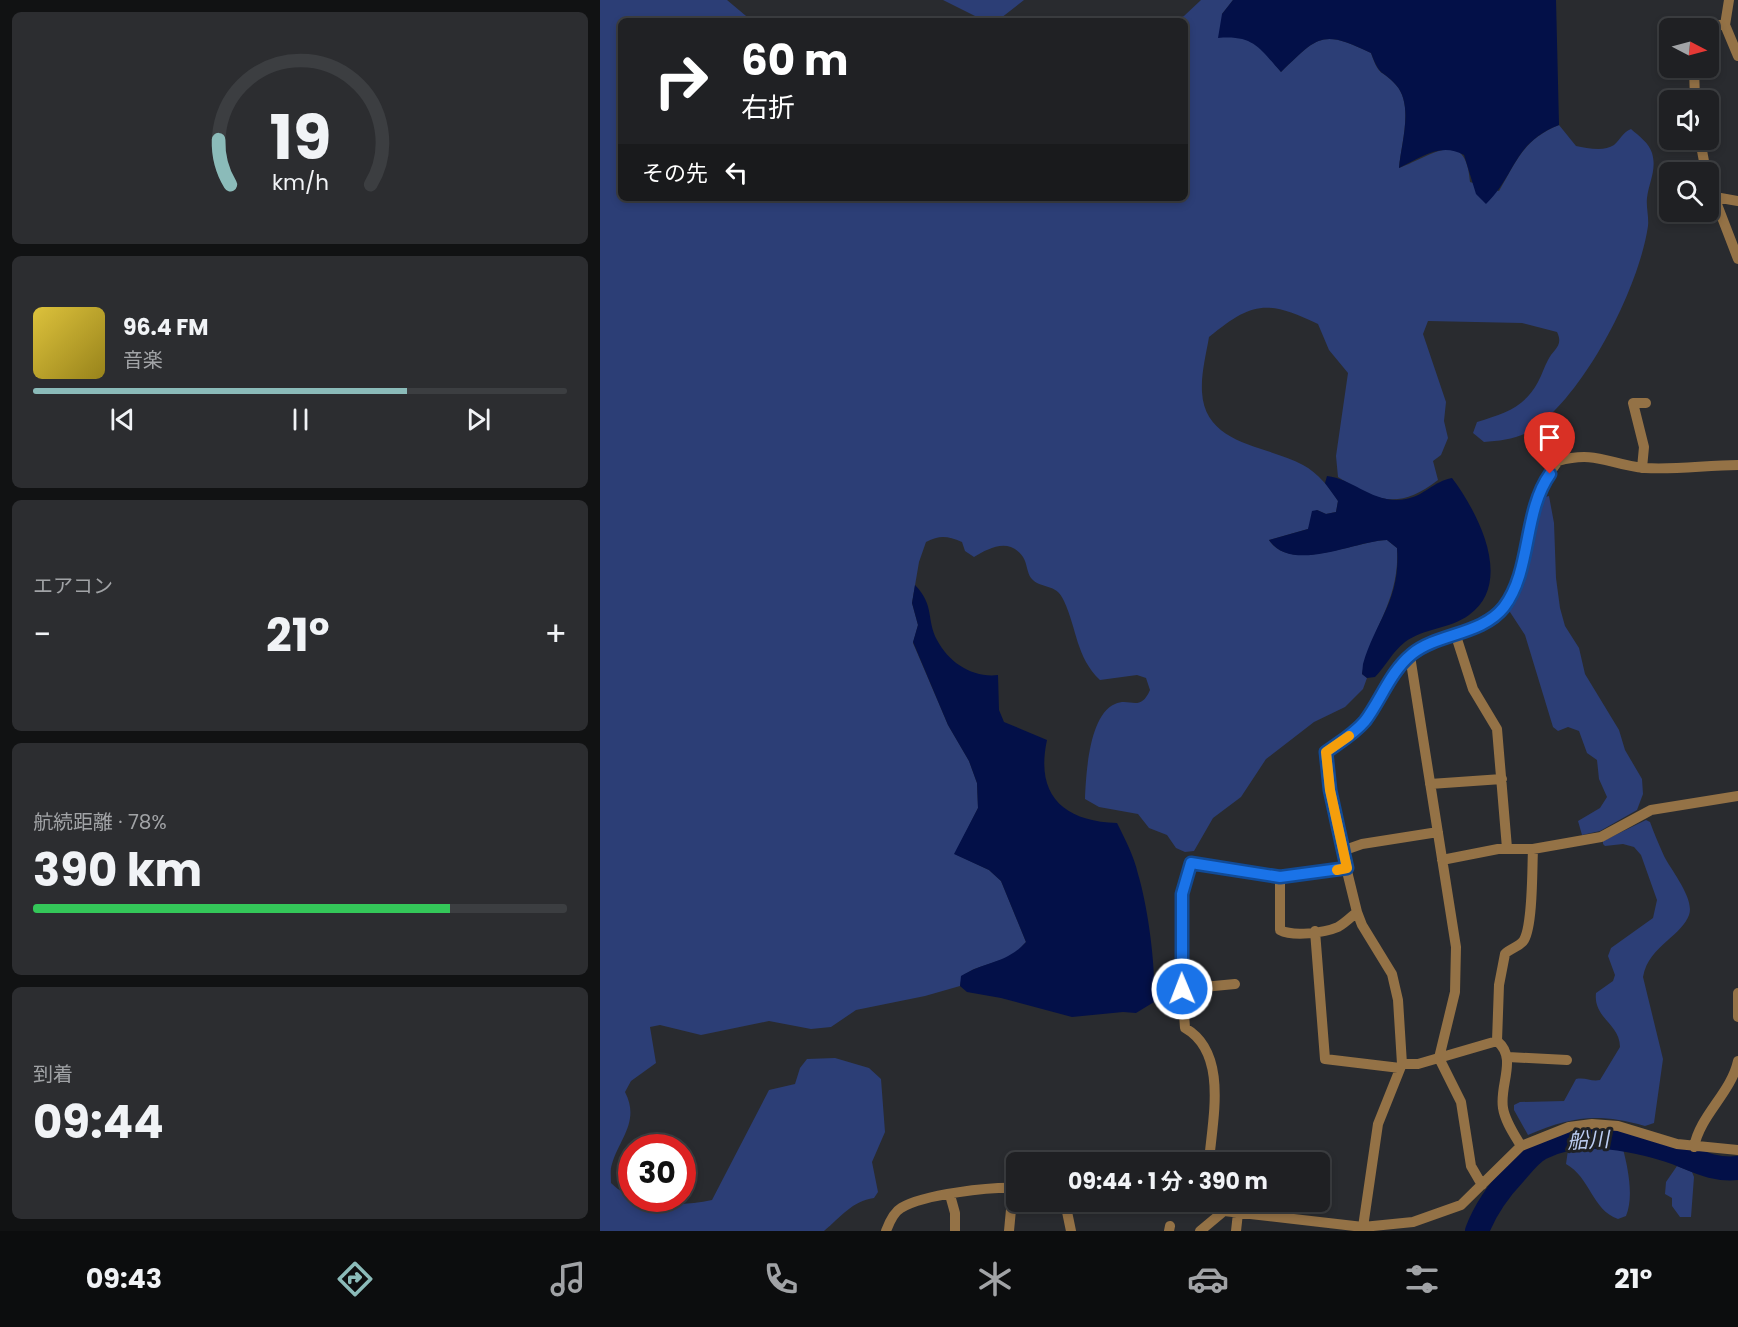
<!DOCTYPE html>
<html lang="ja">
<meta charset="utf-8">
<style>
body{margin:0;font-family:Poppins,"Noto Sans JP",sans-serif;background:#2c2d30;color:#f1f3f6;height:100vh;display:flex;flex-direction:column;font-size:22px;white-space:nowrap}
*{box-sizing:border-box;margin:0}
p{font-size:20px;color:#a1a3a6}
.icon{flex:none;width:33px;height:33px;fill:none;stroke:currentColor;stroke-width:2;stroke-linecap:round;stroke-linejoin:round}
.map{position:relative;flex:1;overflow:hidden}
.sheet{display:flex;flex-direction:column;gap:12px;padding:12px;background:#111213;width:600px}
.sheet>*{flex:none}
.top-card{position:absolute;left:18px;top:18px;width:570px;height:183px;border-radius:9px;box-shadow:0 3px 9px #0003,0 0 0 2px #3c3e41;background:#202124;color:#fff;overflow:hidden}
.needle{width:39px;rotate:96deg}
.fabs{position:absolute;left:1059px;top:18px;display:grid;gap:12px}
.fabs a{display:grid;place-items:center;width:60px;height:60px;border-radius:9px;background:#1f2023;box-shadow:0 3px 9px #0003,0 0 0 2px #3c3e41;font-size:30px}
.speed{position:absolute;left:18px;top:1134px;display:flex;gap:12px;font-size:30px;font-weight:700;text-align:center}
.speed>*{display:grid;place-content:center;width:78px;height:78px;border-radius:50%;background:#1f2023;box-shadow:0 3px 9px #0003,0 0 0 2px #3c3e41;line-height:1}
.speed .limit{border:9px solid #d22;background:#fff;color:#111}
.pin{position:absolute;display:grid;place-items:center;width:51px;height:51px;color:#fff;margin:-62px -26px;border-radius:50% 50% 50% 0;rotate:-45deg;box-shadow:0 0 6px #0007}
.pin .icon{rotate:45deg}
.me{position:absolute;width:66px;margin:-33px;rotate:359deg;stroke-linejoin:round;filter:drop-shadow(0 0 4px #0008)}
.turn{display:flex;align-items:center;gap:21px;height:126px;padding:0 24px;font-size:27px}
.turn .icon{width:78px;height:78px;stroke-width:2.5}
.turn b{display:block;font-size:42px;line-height:51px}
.then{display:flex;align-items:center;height:57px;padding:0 24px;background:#0003;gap:12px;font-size:22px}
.big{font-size:45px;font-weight:700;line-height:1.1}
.sheet .card{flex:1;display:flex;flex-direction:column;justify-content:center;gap:9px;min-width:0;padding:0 21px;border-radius:9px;background:#2c2d30}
.sheet .dial{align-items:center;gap:0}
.dial svg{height:156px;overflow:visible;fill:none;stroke:#3c3e41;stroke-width:7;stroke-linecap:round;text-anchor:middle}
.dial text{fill:#f1f3f6;stroke:none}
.song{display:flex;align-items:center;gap:18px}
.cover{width:72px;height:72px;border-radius:9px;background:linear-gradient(135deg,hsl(50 70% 55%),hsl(50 70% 35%))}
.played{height:6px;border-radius:3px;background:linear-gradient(90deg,#8bbbb9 70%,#3c3e41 70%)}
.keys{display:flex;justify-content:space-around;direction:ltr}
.heat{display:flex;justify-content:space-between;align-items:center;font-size:33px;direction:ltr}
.charge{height:9px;border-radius:4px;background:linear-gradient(90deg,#34c759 78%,#3c3e41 0)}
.trip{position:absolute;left:406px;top:1152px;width:324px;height:60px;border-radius:9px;background:#1f2023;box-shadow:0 3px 9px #0003,0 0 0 2px #3c3e41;font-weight:700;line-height:60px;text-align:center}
.tab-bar{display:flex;height:96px;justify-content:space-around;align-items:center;background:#0c0d0e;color:#a1a3a6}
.tab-bar .icon{width:42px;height:42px}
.tab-bar .on{color:#8bbbb9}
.tab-bar b{font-size:27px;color:#f1f3f6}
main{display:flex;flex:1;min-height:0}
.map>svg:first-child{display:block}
.green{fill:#2c3e76}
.water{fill:#031048}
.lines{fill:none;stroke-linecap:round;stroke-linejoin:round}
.river{stroke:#031048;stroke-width:24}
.street{stroke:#947246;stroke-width:10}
.route-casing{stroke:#114b97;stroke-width:15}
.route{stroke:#1a73e8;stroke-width:10}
.slow{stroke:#f59e0b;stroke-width:10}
.labels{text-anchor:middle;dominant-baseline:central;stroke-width:6;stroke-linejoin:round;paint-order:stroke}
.water-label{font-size:21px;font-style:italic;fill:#bccdf2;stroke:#1f2125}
</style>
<main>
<section class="sheet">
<div class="card dial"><svg viewBox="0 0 100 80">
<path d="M14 69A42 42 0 1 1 86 69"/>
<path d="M14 69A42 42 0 0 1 8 46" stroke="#8bbbb9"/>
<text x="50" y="56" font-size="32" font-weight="700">19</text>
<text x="50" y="72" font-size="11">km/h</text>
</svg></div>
<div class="card">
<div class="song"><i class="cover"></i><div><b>96.4 FM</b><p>音楽</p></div></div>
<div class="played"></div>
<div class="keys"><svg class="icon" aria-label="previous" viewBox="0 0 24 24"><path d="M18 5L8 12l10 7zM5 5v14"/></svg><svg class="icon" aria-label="pause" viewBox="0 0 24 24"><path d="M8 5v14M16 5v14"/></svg><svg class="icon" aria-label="next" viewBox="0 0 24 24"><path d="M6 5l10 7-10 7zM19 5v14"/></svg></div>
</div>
<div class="card"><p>エアコン</p>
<div class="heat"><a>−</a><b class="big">21°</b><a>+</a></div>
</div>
<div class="card"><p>航続距離 · 78%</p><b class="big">390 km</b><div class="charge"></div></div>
<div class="card"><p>到着</p><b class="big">09:44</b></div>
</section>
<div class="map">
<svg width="1138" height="1231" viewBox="0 0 1138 1231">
<rect width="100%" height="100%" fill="#292b2f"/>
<path class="green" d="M 0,0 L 127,0 L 152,21 L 21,21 L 21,198 L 585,198 L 585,21 L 573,21 L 584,16 L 601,0 L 633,0 L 622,14 L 636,36 L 658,44 L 681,72 C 718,36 722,29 771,53 C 780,79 781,68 796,85 C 814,105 801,143 799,168 C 831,156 866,126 870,182 L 899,191 C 917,160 924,139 959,125 L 976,146 C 987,148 1004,152 1014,145 C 1021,139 1022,133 1031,129 C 1039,136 1049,143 1052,153 C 1057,170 1049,182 1047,198 C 1046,207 1049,217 1048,226 C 1039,288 985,394 932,430 C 918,439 900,441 884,442 L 873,433 L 877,422 C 905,413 924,408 938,382 C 942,375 944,367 948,360 C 953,349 964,346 957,332 L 922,323 L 828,321 L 823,334 L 846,402 L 844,421 L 848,438 L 841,455 L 833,461 L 838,480 C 799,510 778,502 738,477 L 736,456 L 748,373 L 729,350 L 718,324 C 667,300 653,301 609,337 C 606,355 601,373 602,392 C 605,446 667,445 703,465 C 718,473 730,488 738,501 L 736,512 L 726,514 L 717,510 L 708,529 L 669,540 C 690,573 756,541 787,540 L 797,548 C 800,601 772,626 762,674 L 767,678 L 763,689 L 745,707 L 714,722 L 666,759 L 641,797 L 613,818 L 594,851 L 585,852 L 576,848 L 567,835 L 549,828 L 538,814 L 499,807 L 485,799 C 486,774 489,715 515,704 C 530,697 540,713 550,690 L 546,678 L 537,675 L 500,680 C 476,657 477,629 464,601 C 456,582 441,590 431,578 C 427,573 427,563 423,557 C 409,537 389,548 374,557 L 365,551 L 362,542 C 347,536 340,535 326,542 L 319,562 L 312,603 L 318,625 L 313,643 L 348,725 L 369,761 L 377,783 L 378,808 L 355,854 L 389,870 L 401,881 L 426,942 L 413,956 L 374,969 L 362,976 L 360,986 L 325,996 L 256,1010 L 231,1027 L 211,1029 L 169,1021 L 101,1035 L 60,1025 L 50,1027 L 56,1063 L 31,1081 L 25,1092 C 40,1121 20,1138 12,1164 C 10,1169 11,1177 11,1183 C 35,1207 79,1207 112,1200 L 169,1090 L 195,1084 L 200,1068 L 207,1059 L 235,1058 L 269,1068 L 281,1079 L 285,1132 L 272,1162 L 278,1192 L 274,1198 C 252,1201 241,1217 224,1231 L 0,1231 Z
M 343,0 L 424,0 L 401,18 L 381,19 Z
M 949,496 L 954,523 L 956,578 L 960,608 L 965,626 L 979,648 L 985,674 L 1019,730 L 1025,750 L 1042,779 L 1043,794 L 1037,810 L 1000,831 L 982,835 L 978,821 L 1000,808 L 1007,797 L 999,779 L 997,760 L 987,753 L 979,731 L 968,727 L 958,731 L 953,727 L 925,635 L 908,609 L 918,593 L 927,564 L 942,505 L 945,497 Z
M 1046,820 L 1050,822 C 1054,833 1059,845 1064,856 C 1071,870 1095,899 1089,915 C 1086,924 1076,933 1068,940 C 1056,951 1046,960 1043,977 L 1063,1059 L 1054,1123 L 1045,1126 C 998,1113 973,1116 928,1135 L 914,1110 L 914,1105 L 920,1102 L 964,1101 L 976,1079 C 986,1077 991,1082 1000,1080 L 1020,1047 C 1020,1024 993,1018 996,993 L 1013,981 L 1015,975 L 1008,956 L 1011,948 L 1053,918 L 1057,900 L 1041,855 L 1034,847 L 1023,844 L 1005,846 L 1003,844 L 1003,841 Z
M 984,1144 L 1023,1149 C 1028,1168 1034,1197 1026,1216 L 1018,1219 C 992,1210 990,1177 966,1164 L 968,1150 Z
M 1077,1166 L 1092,1172 L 1094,1177 L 1091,1217 L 1080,1217 L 1072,1206 L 1072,1198 L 1065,1194 L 1066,1182 Z"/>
<path class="water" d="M 633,0 L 956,0 L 959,125 C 913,143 917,173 886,204 L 876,194 L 864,155 C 840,142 821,158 799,168 C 801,144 814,105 796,85 C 781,68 781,79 771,53 C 722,29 718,36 681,72 C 659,48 654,35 618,38 L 622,14 Z
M 727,476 C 754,479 774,505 806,499 C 824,496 834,481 852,478 C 877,511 915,582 869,615 C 850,629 824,628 805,642 C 792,652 786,666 775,677 L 767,678 L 762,674 L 763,664 C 776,620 801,600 797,548 L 787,540 C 754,541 692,574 669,540 L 708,529 L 712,511 L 717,510 L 726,514 L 736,512 L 738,501 L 725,483 Z
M 315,585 C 335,606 326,619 337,640 C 349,663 373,678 398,675 L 399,710 L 404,722 L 447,740 C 435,795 463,821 517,823 C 525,839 534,856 538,874 C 548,907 556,967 554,1002 L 536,1013 L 523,1012 L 472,1017 L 401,998 L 367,992 L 360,986 L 361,976 C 386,961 406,964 426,942 L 401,881 L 389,870 L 354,854 L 378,808 L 377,783 L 369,761 L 348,725 L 313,642 L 318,625 L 312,603 Z"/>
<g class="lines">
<path class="river" d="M 877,1231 C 885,1210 899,1190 915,1173 C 922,1165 931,1153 941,1148 C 979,1128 1029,1138 1068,1150 C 1093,1158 1110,1171 1138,1168"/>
<path class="street" d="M 1129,0 L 1125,25 L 1138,56
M 1108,30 L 1116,25 L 1125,25
M 1094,68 L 1095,100
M 1100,140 L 1106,172
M 1108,181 L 1138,259
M 1115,197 L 1138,201
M 1042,468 L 1044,447 L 1033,403 L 1046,403
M 856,636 L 873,689 L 897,729 L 907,848
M 810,656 L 856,947 L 855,992 L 839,1058 L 861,1102 L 871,1166 L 882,1185
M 830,784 L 902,779
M 742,851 L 762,844 L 838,832
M 842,860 L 898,849 L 933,849 L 1001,837 L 1051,810 L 1138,796
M 680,877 L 680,930 C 693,937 724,933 738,927 C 745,923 751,917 757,912
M 715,931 L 725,1059 L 800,1068
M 582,989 L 635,984
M 1138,993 L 1138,1017
M 908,1057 L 967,1060
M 802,1064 L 818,1064 L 897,1041
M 921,1146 C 914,1134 905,1121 903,1108 C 899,1085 918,1058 897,1041 L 899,985 L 905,954 C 910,948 920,947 924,940 C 933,925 932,869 933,849
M 1094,1147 C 1100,1115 1131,1093 1138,1061
M 609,1162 C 612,1121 629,1053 585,1028 C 582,986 574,900 590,863 L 680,877 L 747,868
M 350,1195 L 355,1213 L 355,1231
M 465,1202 L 471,1231
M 611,1202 L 620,1213
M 763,1227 L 778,1124 L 802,1064 L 798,1000 L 792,974 L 762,925 L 757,912 L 742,851 L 725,752 C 740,742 754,734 765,721 C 781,699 791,671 812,654 C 838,635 885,634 904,606 C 928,572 925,525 941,488 C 944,479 952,470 958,461 C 997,450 1009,465 1045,468 C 1076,470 1107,465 1138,465
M 286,1231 C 289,1223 294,1212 301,1208 C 324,1194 390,1187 417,1188
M 409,1231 L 413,1188
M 569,1231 L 570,1226
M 600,1231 L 624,1211 L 763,1227 L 813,1222 L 861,1205 L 921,1146 L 969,1127 L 992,1124 L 1018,1126 L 1077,1144 L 1138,1150
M 636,1231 L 638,1213"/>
</g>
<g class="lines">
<defs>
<path id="route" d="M 582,989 L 582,894 L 591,863 L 680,877 L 747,868 L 730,790 L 726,752 C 740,742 754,734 765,721 C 781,700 790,672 812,654 C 838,633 882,635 904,607 C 932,570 923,512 950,474"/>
</defs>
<use href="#route" class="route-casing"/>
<use href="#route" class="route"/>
<path class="slow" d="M 737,870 L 747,868 L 730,790 L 726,752 L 749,736"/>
</g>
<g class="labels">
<g class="water-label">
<text transform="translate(988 1140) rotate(-3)">船川</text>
</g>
</g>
</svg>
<div class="fabs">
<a><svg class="needle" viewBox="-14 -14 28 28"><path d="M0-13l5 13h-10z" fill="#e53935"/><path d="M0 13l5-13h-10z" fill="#a1a3a6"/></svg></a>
<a><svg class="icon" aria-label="sound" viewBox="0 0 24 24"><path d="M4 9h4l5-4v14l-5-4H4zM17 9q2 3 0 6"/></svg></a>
<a><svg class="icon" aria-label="search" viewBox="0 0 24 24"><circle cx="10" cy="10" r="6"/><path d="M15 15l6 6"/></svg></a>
</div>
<div class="speed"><div class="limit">30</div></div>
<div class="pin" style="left:950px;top:474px;background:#d93025"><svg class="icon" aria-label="arrive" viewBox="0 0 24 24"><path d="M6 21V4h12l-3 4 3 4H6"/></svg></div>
<svg class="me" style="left:582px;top:989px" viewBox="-20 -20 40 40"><circle r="17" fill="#1a73e8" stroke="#fff" stroke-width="3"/><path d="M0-11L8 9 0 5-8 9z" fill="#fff"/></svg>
<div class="trip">09:44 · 1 分 · 390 m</div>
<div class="top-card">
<div class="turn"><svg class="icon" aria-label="right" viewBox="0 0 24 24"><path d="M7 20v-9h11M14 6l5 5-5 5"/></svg><div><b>60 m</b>右折</div></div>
<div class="then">その先<svg class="icon" aria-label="left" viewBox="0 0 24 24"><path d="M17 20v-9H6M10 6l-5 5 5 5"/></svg></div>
</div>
</div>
</main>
<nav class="tab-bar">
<b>09:43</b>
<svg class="icon on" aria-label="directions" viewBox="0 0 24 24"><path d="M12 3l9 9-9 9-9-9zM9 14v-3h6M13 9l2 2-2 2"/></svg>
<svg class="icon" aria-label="music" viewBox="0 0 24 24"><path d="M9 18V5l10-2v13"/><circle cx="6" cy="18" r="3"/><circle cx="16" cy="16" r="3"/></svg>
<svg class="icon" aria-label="phone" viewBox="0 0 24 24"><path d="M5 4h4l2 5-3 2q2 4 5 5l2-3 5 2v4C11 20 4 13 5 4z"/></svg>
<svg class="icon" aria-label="climate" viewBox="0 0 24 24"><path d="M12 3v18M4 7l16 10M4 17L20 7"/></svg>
<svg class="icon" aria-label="car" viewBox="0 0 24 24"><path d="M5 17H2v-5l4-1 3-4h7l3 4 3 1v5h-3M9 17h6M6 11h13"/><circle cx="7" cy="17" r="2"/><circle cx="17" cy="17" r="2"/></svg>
<svg class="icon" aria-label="filters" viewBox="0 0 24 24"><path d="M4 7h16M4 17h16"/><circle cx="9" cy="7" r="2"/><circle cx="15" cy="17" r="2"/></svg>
<b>21°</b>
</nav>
